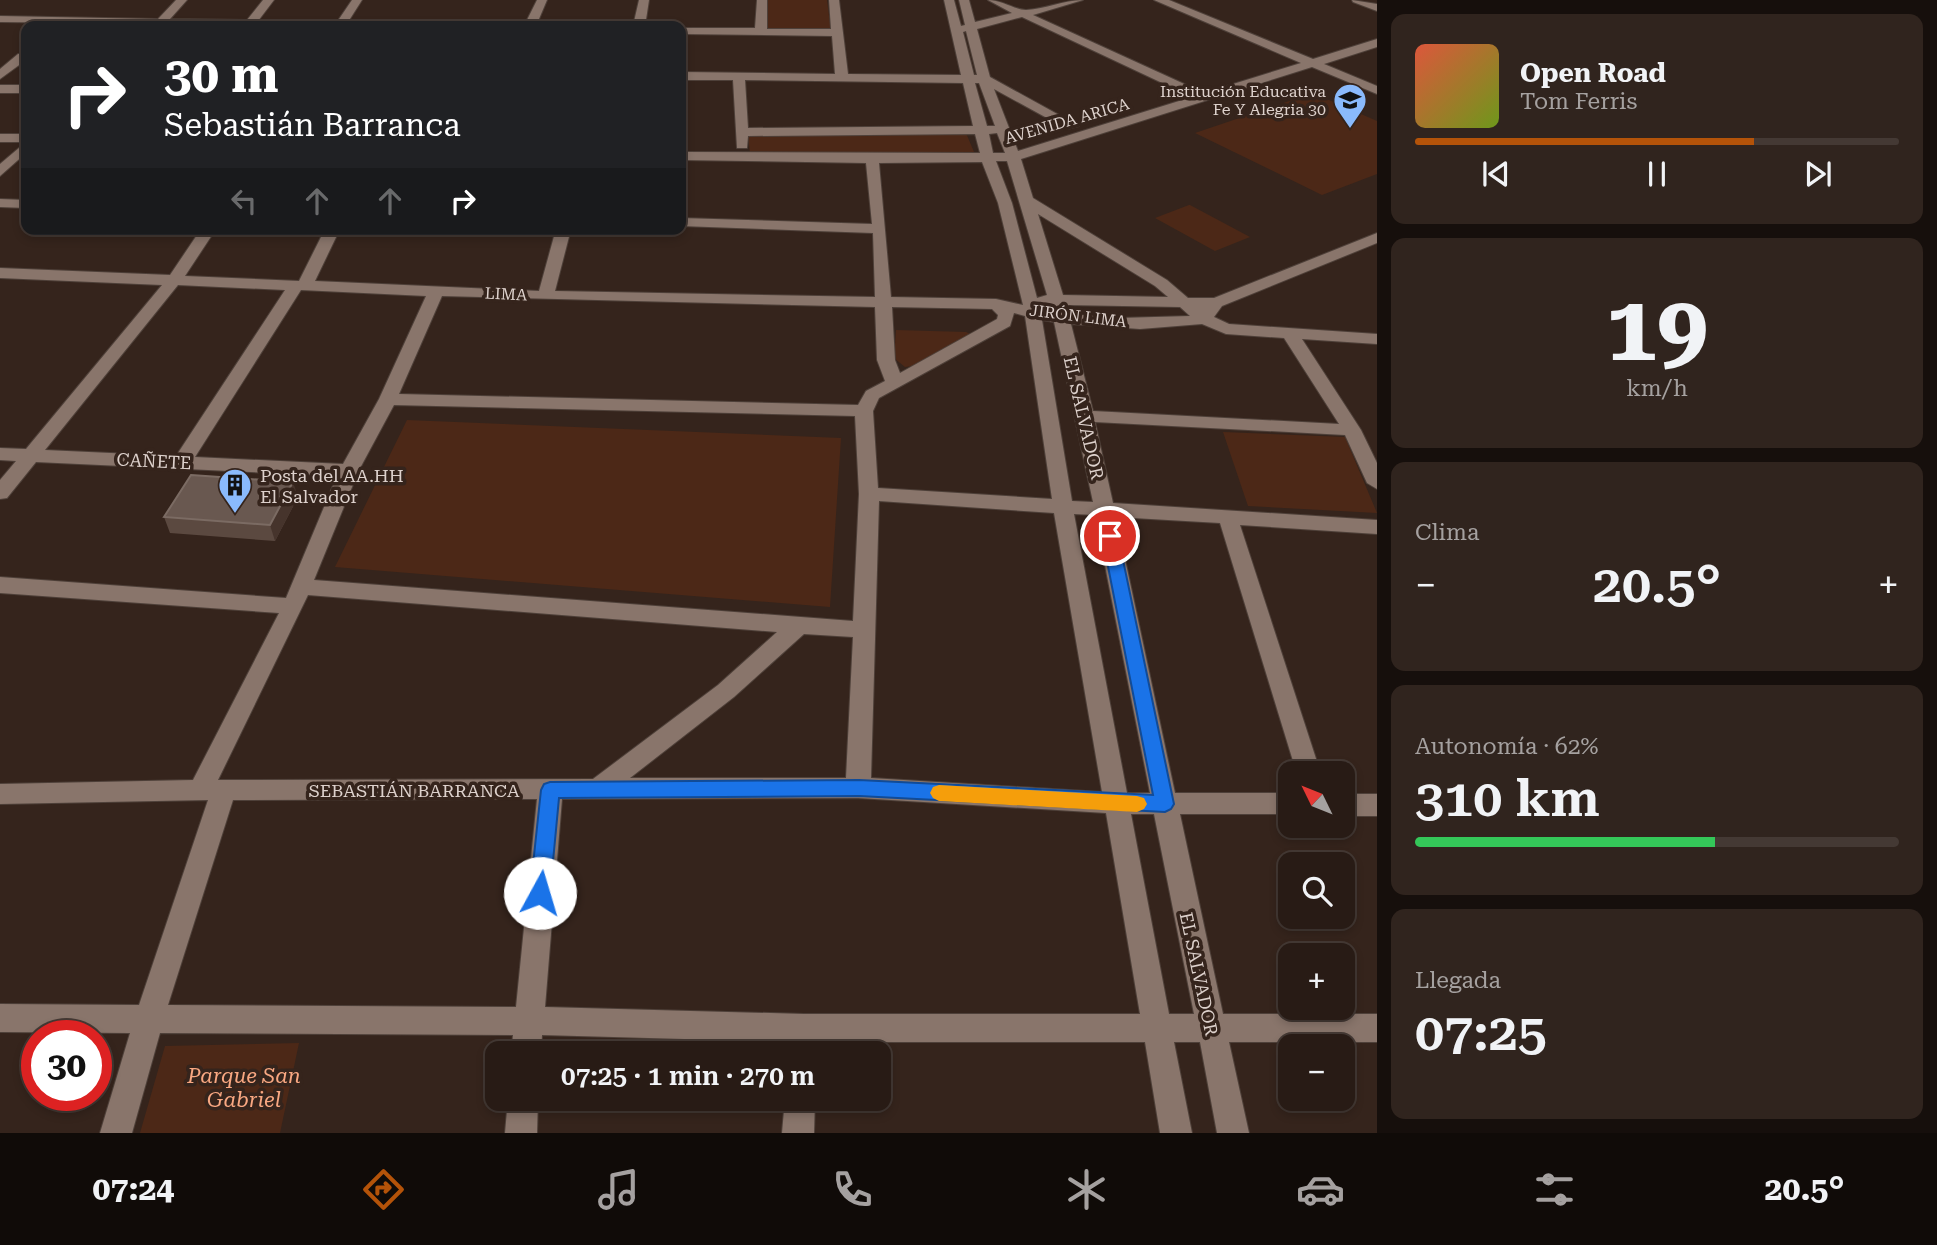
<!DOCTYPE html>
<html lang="es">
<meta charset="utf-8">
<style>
body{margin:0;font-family:"Roboto Serif",serif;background:#30241e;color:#f1f3f6;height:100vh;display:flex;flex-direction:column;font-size:26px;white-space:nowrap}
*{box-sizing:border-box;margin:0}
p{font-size:23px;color:#a5a1a0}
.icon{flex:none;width:38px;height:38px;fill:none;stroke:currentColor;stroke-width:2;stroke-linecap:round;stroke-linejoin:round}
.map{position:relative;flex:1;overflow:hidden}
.panel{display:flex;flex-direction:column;gap:14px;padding:14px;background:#160f0c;width:560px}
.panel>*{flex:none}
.guide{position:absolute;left:21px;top:21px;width:665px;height:214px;border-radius:14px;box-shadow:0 4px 10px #0003,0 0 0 2px #443934;background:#202124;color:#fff;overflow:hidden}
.needle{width:46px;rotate:313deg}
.buttons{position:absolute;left:1278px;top:761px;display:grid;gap:14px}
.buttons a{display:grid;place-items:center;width:77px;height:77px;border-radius:14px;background:#281b15;box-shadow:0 4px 10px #0003,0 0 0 2px #443934;font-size:35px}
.speed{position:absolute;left:21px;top:1020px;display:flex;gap:14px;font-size:35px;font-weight:700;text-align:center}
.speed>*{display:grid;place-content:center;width:91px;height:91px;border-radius:50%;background:#281b15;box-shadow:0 4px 10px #0003,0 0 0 2px #443934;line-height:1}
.speed .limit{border:10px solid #d22;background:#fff;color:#111}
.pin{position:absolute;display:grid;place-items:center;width:60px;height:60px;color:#fff;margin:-30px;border:4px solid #fff;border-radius:50%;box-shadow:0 2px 7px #0007}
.me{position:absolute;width:77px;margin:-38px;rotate:6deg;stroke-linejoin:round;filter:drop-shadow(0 0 5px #0008)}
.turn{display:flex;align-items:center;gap:24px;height:147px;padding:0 28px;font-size:32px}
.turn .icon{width:91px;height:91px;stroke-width:2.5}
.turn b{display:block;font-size:49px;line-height:60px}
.lanes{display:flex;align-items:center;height:66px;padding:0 28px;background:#0003;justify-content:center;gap:35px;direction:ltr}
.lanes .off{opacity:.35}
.big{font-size:52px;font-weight:600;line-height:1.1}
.panel .card{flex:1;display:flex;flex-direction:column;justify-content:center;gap:10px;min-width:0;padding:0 24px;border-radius:14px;background:#30241e}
.panel .dial{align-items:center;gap:0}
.dial b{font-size:91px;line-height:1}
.song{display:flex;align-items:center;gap:21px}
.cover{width:84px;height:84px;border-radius:10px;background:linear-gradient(135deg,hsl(10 70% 55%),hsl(80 70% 35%))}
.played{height:7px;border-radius:4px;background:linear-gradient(90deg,#b45309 70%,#443934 70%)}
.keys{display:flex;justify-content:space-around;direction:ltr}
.heat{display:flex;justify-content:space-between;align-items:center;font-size:38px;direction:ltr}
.charge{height:10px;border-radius:5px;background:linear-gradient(90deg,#34c759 62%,#443934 0)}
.trip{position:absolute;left:485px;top:1041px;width:406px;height:70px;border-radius:14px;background:#281b15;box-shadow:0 4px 10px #0003,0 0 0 2px #443934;font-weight:600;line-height:70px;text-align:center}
.tabs{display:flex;height:112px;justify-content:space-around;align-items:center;background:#100b08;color:#a5a1a0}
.tabs .icon{width:49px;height:49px}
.tabs .on{color:#b45309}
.tabs b{font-size:32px;color:#f1f3f6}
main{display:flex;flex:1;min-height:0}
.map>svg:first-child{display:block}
.green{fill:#4c2817}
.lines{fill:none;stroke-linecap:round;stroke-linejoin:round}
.minor-casing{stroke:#4e4039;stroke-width:2}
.minor{fill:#89756b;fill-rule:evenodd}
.wall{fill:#5b4940}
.shaded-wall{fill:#46342c}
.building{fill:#695850;stroke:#7b6b63;stroke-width:2}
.route{fill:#1a73e8;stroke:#114b97;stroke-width:2}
.slow{fill:#f59e0b}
.labels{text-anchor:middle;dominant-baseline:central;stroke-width:7;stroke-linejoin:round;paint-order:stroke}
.far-poi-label{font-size:16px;fill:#ddd1cc;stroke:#35241c;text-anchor:end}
.far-street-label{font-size:16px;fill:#ddd1cc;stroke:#35241c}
.street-label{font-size:18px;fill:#ddd1cc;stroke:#35241c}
.poi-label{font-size:18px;fill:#ddd1cc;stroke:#35241c;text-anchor:start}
.near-park-label{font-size:21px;font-style:italic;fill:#f9a882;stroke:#35241c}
</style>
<main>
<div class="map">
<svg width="1377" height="1133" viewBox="0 0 1377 1133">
<rect width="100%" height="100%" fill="#35241c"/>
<path class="green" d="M 768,0 L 827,0 L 831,31 L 768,30 Z
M 1313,93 L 1377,121 L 1377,174 L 1322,195 L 1195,133 Z
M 966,133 L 974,152 L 750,153 L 748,135 Z
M 1189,205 L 1190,205 L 1250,237 L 1215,251 L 1155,218 Z
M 896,330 L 966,332 L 974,336 L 913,366 L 905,367 L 894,358 Z
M 407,420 L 841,438 L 830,607 L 335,567 Z
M 1223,432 L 1345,437 L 1377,513 L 1248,506 Z
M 299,1043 L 280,1133 L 140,1133 L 165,1046 Z"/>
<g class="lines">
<defs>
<path id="minor" d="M 176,0 L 187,0 L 170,19 L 247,20 L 263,0 L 274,0 L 258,21 L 337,22 L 352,0 L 362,0 L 348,22 L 367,26 L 0,22 L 0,16 L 158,19 Z
M 537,0 L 547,0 L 536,26 L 524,26 Z
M 639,0 L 649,0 L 645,26 L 633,26 Z
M 757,0 L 767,0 L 767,29 L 831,29 L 829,0 L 839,0 L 848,74 L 961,75 L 944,0 L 954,0 L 961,26 L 965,25 L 959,0 L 969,0 L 975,22 L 1012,13 L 988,0 C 1002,0 1015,10 1026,10 C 1046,9 1063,0 1083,0 L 1033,15 L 1204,93 L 1301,63 L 1154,0 L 1169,0 L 1313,59 L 1377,39 L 1377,47 L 1324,64 L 1377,86 L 1377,94 L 1312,67 L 1021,159 L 1033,198 L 1167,280 L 1188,298 L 1214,298 L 1377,233 L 1377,243 L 1222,306 L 1214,317 L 1229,324 L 1377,334 L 1377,344 L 1302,339 L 1361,430 L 1377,463 L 1377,489 L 1367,483 L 1345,435 L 1095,422 L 1113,503 L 1377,520 L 1377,534 L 1240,525 L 1321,774 L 1297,774 L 1220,523 L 1116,517 L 1175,793 L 1290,793 L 1290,814 L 1180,814 L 1223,1014 L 1377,1014 L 1377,1042 L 1229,1042 L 1249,1133 L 1217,1133 L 1200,1042 L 1174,1042 L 1192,1133 L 1160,1133 L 1145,1042 L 818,1042 L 817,1054 L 787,1054 L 788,1042 L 542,1035 L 541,1054 L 511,1054 L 513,1035 L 160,1033 L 132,1133 L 100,1133 L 130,1033 L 0,1032 L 0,1004 L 139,1005 L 208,800 L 0,804 L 0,784 L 193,780 L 279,613 L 0,593 L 0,577 L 286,598 L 337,476 L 36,462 L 7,498 L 0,499 L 0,480 L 16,461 L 0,460 L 0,448 L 26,449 L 162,285 L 0,278 L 0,268 L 170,275 L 201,229 L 216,229 L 185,276 L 299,281 L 325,229 L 340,229 L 315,281 L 539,291 L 556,229 L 571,229 L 555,291 L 875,297 L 873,233 L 681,226 L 681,218 L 872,224 L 866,163 L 681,160 L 681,152 L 980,153 L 975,134 L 748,136 L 747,148 L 737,148 L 733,80 L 681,80 L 681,72 L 835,74 L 832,36 L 681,34 L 681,28 L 755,28 ZM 1022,17 L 1192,97 L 1018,151 L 994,89 L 1067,129 L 1079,126 L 990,77 L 977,29 ZM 966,31 L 977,75 L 974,75 L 963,32 ZM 745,80 L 963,83 L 973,126 L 748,128 ZM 975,83 L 979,83 L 995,126 L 987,126 ZM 997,133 L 1005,153 L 993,153 L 989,134 ZM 996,161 L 1007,161 L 1047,295 L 1037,298 L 1012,203 ZM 982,162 L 998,203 L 1023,305 L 996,299 L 891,297 L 879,163 ZM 1038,214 L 1155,286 L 1168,297 L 1063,295 ZM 178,285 L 285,290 L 176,456 L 45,450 ZM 301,290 L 426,296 L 379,399 L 343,464 L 195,457 ZM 442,296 L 875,307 L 877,360 L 885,381 L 866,391 L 858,405 L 399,394 ZM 1039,304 L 1050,305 L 1051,311 L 1040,309 ZM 1066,305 L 1180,307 L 1190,316 L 1119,318 L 1068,314 ZM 892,307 L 992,309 L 998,315 L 997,319 L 900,373 L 895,360 ZM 1014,313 L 1025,316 L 1052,499 L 878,488 L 873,411 L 879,398 L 1010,326 ZM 1042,320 L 1054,322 L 1093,502 L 1072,501 ZM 1071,324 L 1140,329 L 1202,324 L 1226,334 L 1284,338 L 1339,424 L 1093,411 ZM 394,405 L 855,416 L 859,494 L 853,621 L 314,580 L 359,470 ZM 879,501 L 1054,513 L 1102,792 L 871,778 ZM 1074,514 L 1095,515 L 1150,793 L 1127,793 ZM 308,595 L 777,632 L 718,685 L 593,779 L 218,780 ZM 804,634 L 853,637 L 846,778 L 630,778 L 734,697 ZM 858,798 L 1106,813 L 1140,1014 L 804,1014 L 545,1007 L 562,799 ZM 537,799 L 516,1007 L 168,1005 L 233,800 ZM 1131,814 L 1154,814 L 1194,1014 L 1169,1014 Z
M 1352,0 L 1377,4 L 1377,11 L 1353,2 Z
M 18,54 L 26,54 L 26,60 L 0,79 L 0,69 Z
M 0,85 L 26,85 L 26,93 L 0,93 Z
M 0,134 L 26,134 L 26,153 L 0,176 L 0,164 L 26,142 L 0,142 Z
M 0,199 L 26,200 L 26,208 L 0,207 Z
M 1342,794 L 1377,794 L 1377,816 L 1342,816 Z
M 508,1099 L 538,1099 L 537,1133 L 505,1133 Z
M 785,1099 L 815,1099 L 814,1133 L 782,1133 Z"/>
</defs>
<use href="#minor" class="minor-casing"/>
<use href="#minor" class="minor"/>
</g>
<path class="wall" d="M 298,497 L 275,541 L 170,533 L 164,517 Z"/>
<path class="shaded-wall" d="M 293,482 L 298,497 L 275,541 L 270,525 Z"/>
<path class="building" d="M 191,475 L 293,482 L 270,525 L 164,517 Z"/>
<path class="route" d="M 1110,531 L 1118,536 L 1174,804 L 1171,809 L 1165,812 L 859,796 L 559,798 L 550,893 L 547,899 L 540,902 L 533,899 L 530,893 L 541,790 L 544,784 L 550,782 L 859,780 L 1153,795 L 1102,536 Z"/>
<path class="slow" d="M 939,785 L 1137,796 L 1144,798 L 1147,804 L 1144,809 L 1137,812 L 939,801 L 933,798 L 930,793 L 933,787 Z"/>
<defs>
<symbol id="school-pin" viewBox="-11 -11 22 30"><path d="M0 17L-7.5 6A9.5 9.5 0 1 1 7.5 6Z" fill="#8abafc" stroke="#35241c"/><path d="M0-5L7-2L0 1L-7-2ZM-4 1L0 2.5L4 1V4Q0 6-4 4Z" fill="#111"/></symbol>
<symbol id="building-pin" viewBox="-11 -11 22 30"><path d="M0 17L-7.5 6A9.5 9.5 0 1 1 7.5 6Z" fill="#8abafc" stroke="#35241c"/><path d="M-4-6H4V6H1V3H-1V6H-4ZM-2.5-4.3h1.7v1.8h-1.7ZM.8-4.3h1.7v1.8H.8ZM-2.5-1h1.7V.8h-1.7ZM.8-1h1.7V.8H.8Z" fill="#111"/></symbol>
</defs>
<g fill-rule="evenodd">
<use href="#school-pin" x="1331" y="81" width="38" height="52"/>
<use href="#building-pin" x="216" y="466" width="38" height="52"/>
</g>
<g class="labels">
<g class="far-poi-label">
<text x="1326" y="91">Institución Educativa<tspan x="1326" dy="18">Fe Y Alegria 30</tspan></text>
</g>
<g class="far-street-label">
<text transform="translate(1067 121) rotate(-16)">AVENIDA ARICA</text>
<text transform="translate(506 294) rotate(3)">LIMA</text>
<text transform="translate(1078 316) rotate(7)">JIRÓN LIMA</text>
</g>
<g class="street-label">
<text transform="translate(1084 418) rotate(77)">EL SALVADOR</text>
<text transform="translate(154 461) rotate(3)">CAÑETE</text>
<text x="414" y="790">SEBASTIÁN BARRANCA</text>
<text transform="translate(1199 974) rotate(78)">EL SALVADOR</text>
</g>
<g class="poi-label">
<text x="260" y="475">Posta del AA.HH<tspan x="260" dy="21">El Salvador</tspan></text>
</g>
<g class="near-park-label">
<text x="244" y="1076">Parque San<tspan x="244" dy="24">Gabriel</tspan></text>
</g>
</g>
</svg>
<div class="buttons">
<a><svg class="needle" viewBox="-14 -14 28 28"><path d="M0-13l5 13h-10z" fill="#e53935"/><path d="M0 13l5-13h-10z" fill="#a5a1a0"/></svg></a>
<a><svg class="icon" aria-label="search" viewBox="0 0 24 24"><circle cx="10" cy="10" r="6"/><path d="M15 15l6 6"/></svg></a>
<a>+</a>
<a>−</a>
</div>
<div class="speed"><div class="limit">30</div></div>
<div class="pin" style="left:1110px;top:536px;background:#d93025"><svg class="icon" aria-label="arrive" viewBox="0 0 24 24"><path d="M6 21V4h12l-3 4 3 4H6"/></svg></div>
<svg class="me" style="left:540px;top:893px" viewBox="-20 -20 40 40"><circle r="19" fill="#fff"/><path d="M0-13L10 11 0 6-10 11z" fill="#1a73e8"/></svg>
<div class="trip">07:25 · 1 min · 270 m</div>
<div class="guide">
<div class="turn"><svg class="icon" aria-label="right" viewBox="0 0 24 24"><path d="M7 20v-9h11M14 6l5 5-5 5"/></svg><div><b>30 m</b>Sebastián Barranca</div></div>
<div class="lanes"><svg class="icon off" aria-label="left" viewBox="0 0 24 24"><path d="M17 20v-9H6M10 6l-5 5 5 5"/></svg><svg class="icon off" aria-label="ahead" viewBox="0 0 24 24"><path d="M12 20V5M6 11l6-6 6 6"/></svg><svg class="icon off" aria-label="ahead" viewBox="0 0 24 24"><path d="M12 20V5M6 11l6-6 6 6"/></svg><svg class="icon" aria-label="right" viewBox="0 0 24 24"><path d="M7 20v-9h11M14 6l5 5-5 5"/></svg></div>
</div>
</div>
<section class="panel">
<div class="card">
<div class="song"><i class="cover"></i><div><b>Open Road</b><p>Tom Ferris</p></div></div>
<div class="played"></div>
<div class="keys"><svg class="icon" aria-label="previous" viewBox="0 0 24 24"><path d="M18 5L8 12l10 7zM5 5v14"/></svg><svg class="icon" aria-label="pause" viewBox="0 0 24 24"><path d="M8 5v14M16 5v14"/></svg><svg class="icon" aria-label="next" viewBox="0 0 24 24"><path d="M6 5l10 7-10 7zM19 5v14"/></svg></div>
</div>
<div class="card dial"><b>19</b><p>km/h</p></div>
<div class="card"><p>Clima</p>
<div class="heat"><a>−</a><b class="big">20.5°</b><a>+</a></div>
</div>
<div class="card"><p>Autonomía · 62%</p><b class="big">310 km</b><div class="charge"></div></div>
<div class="card"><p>Llegada</p><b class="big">07:25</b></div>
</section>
</main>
<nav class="tabs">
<b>07:24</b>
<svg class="icon on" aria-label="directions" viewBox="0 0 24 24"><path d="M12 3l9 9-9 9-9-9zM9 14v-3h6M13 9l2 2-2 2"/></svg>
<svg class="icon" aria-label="music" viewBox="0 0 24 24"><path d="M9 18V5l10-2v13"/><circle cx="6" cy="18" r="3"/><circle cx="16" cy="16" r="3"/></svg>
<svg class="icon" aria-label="phone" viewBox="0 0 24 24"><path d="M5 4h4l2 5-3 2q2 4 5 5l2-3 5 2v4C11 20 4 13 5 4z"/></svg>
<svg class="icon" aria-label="climate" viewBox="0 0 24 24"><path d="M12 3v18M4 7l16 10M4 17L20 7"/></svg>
<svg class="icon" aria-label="car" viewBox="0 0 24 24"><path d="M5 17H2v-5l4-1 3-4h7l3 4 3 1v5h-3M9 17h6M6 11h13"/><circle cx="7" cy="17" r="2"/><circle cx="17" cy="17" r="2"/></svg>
<svg class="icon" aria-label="filters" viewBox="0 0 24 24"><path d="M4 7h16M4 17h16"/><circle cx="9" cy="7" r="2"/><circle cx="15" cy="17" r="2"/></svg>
<b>20.5°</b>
</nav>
